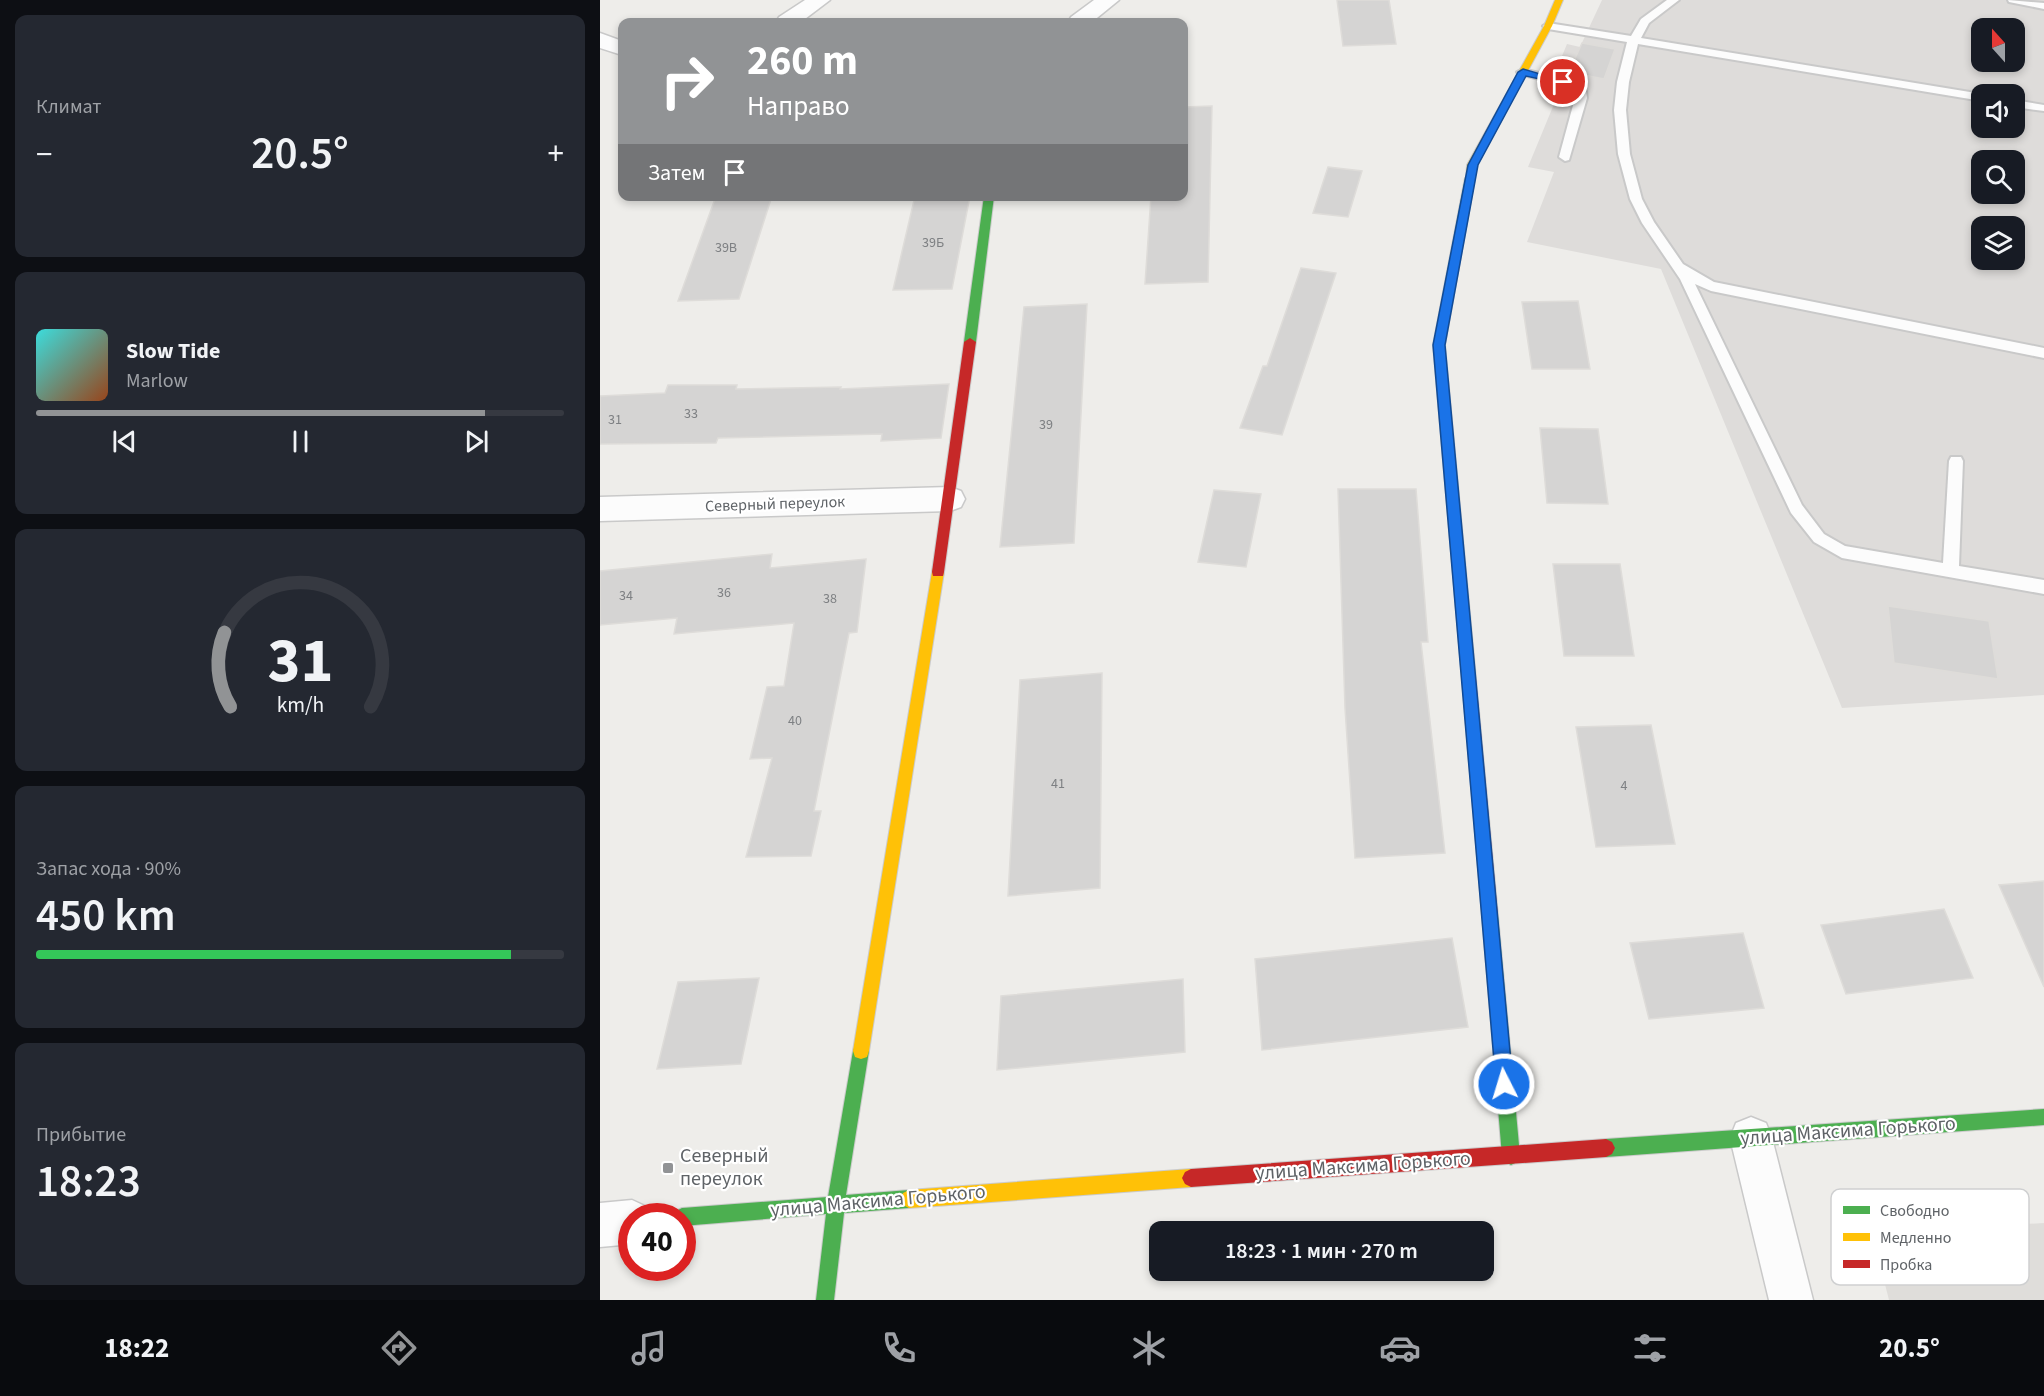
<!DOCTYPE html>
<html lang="ru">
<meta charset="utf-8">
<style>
body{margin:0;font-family:"Source Sans 3",sans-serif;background:#242831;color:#f1f3f6;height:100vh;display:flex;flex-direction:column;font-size:22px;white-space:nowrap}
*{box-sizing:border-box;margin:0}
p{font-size:20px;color:#9ea1a6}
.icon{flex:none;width:33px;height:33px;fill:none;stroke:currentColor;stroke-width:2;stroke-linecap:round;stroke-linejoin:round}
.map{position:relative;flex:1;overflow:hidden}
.drawer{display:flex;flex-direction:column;gap:15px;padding:15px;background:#0d0f14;width:600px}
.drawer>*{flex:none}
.banner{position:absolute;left:18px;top:18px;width:570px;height:183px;border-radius:12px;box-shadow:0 3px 9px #0003;background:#919395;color:#fff;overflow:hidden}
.needle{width:39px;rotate:339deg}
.controls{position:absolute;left:1371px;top:18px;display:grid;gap:12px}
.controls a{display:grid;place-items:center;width:54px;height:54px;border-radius:12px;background:#171b24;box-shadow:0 3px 9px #0003;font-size:30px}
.speed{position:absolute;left:18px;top:1203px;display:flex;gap:12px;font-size:30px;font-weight:700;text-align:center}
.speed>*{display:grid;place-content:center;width:78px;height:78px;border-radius:50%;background:#171b24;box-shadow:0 3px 9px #0003;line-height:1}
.speed .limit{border:9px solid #d22;background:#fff;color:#111}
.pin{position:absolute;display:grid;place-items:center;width:51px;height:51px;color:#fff;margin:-26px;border:3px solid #fff;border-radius:50%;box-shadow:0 2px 6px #0007}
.me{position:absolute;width:66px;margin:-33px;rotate:355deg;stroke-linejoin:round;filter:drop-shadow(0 0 4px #0008)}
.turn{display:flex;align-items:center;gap:21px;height:126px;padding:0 30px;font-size:27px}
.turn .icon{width:78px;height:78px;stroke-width:2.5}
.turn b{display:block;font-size:42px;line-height:51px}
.then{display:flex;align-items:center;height:57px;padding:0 30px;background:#0003;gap:12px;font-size:22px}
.big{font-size:45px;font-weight:600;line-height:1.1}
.drawer .tile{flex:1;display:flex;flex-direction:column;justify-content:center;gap:9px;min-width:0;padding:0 21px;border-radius:12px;background:#242831}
.drawer .dial{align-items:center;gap:0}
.dial svg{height:156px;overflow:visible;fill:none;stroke:#363941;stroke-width:7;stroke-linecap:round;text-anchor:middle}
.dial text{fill:#f1f3f6;stroke:none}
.song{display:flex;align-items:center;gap:18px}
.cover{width:72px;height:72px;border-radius:9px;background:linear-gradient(135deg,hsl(180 70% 55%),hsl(20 70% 35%))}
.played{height:6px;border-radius:3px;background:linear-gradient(90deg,#919395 85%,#363941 85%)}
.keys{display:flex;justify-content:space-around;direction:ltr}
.heat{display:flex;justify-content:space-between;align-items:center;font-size:33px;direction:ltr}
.charge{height:9px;border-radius:4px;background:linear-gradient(90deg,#34c759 90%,#363941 0)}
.trip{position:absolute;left:549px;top:1221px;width:345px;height:60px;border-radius:12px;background:#171b24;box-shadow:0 3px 9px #0003;font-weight:600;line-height:60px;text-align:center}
.tab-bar{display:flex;height:96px;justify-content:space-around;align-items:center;background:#090b0e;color:#9ea1a6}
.tab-bar .icon{width:42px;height:42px}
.tab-bar .active{color:#919395}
.tab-bar b{font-size:27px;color:#f1f3f6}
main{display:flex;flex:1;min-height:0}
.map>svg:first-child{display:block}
.industrial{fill:#dedcda;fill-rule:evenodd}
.education{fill:#dfddda}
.building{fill:#d5d4d3;stroke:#dedcd9;stroke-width:1.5}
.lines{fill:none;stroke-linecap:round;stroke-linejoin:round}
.lane-casing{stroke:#c9c9c9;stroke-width:4}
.street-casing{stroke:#c9c9c9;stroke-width:3}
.fast-casing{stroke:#cbcbcb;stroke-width:2}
.slow-casing{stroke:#cbcbcb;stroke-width:2}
.jam-casing{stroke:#cbcbcb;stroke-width:2}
.lane{fill:#fcfcfc;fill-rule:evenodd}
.street{fill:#fcfcfc;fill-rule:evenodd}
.fast{fill:#4caf50;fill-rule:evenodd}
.slow{fill:#ffc107;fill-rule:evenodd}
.jam{fill:#c62828;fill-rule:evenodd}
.route{fill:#1a73e8;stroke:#114b97;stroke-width:1.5}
.poi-dot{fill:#919395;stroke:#fff;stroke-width:2}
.labels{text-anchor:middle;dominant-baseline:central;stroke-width:4.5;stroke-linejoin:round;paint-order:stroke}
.number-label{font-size:14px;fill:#7e8083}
.street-label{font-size:16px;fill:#5f6367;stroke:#fff}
.near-street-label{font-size:20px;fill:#5f6367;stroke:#fff}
.near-poi-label{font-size:20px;fill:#5f6367;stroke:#fff;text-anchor:start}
.key{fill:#fff;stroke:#cfd0d1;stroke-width:1.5}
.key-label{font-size:16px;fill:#5f6367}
</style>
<main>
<section class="drawer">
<div class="tile"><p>Климат</p>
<div class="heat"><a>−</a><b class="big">20.5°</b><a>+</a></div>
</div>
<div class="tile">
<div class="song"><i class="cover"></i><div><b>Slow Tide</b><p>Marlow</p></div></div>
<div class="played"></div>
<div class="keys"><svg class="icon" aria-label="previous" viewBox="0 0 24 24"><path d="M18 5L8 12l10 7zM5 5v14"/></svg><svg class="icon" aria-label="pause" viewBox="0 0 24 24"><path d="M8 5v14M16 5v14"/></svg><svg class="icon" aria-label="next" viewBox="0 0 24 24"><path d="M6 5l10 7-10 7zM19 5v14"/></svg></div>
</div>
<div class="tile dial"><svg viewBox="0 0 100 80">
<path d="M14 69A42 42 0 1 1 86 69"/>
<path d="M14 69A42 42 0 0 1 11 31" stroke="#919395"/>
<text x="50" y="56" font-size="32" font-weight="700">31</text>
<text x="50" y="72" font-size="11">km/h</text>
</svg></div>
<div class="tile"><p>Запас хода · 90%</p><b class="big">450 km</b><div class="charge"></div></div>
<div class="tile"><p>Прибытие</p><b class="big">18:23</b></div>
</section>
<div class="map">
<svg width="1444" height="1300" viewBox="0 0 1444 1300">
<rect width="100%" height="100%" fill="#eeedea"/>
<path class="industrial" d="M 1002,0 L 1444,0 L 1444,695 L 1242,708 L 1061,269 L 927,242 L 954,172 L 928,167 L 973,58 L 962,56 L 967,44 L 980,47 ZM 1382,28 L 1414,28 L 1414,62 L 1382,62 ZM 1382,94 L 1414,94 L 1414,128 L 1382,128 ZM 1382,160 L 1414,160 L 1414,194 L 1382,194 ZM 1382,226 L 1414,226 L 1414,260 L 1382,260 Z"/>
<path class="education" d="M 1444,1223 L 1444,1300 L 1289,1300 L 1272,1233 Z"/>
<path class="building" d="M 737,0 L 789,0 L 796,44 L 743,46 Z
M 982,43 L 1015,49 L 1004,79 L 969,72 Z
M 612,106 L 608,282 L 545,284 L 551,196 L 584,196 L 584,107 Z
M 728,167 L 762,171 L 748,217 L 713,213 Z
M 116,196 L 172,196 L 139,299 L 78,301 Z
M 315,196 L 370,196 L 352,289 L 293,290 Z
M 701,268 L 736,273 L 682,435 L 640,428 L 663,366 L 667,366 Z
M 978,301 L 990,369 L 932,369 L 922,302 Z
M 487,304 L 474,543 L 400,547 L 424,307 Z
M 349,384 L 341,438 L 281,441 L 282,434 L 118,438 L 116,443 L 0,444 L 0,396 L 65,393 L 68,385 L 137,385 L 136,389 L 241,387 L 240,389 Z
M 940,428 L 998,429 L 1008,504 L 947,503 Z
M 738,489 L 816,489 L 828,642 L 821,642 L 845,853 L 755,858 L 745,708 Z
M 614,490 L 661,494 L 646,567 L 598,562 Z
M 172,554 L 170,568 L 266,559 L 257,632 L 249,633 L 214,811 L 221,811 L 211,856 L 146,857 L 172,758 L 150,759 L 167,687 L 184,686 L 194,623 L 74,634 L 77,618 L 0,625 L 0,571 Z
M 953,564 L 1020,564 L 1034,656 L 964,656 Z
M 1288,606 L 1389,621 L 1398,679 L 1294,663 Z
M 502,673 L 500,888 L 408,896 L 420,680 Z
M 1051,725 L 1075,844 L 996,847 L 976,727 Z
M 1444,881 L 1444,987 L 1399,885 Z
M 1344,909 L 1373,978 L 1246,994 L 1221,925 Z
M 1143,933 L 1164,1008 L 1049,1019 L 1030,943 Z
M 852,938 L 868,1027 L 662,1050 L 655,959 Z
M 159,978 L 141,1064 L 57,1069 L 78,982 Z
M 583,979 L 585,1052 L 397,1070 L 401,996 Z"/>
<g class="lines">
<defs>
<path id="lane" d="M 1067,0 L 1079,0 L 1049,23 L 1041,38 L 1382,94 L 1382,101 L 1038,44 L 1029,82 L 1026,110 L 1030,154 L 1042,199 L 1054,222 L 1083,264 L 1114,282 L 1444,348 L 1444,358 L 1111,291 L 1095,284 L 1202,505 L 1224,534 L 1245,546 L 1343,563 L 1349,461 L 1351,457 L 1361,457 L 1363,461 L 1359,566 L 1444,580 L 1444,594 L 1242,558 L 1214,542 L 1191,513 L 1080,279 L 1042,223 L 1030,199 L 1018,154 L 1014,110 L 1017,82 L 1027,42 L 948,29 L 943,26 L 948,23 L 1031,36 L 1041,19 Z
M 1408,0 L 1444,3 L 1444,9 L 1409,2 Z
M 923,69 L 967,80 L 986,91 L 987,98 L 969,160 L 965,161 L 959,157 L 975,98 L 974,93 L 959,84 L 919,74 L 917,72 Z
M 1414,100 L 1444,105 L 1444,111 L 1414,107 Z"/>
<path id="street" d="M 205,0 L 230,0 L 201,22 L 176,22 L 179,17 Z
M 494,0 L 519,0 L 492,22 L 468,22 L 471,17 Z
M 0,33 L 22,41 L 22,55 L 0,48 Z
M 350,487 L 361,491 L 365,499 L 361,507 L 350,511 L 0,521 L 0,497 Z
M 1151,1117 L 1166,1123 L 1172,1138 L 1213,1300 L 1169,1300 L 1130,1138 L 1136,1123 Z
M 32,1200 L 47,1207 L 51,1216 L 32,1216 L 32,1244 L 0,1247 L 0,1203 Z"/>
<path id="fast" d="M 870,175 L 875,178 L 845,345 L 876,679 L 874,683 L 869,685 L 864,683 L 862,679 L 833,345 L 865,178 Z
M 384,196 L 394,196 L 376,342 L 370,346 L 364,342 Z
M 890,909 L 895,911 L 898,916 L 920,1156 L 917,1162 L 911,1165 L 905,1162 L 902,1156 L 882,916 L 885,911 Z
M 261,1043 L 267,1045 L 269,1051 L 246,1195 L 309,1190 L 315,1193 L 318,1199 L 315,1205 L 309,1208 L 244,1213 L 234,1300 L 216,1300 L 226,1214 L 82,1226 L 82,1216 L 73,1216 L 76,1211 L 82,1208 L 228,1197 L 253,1051 L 255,1045 Z
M 1444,1109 L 1444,1125 L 1006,1157 L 1000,1154 L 997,1148 L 1000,1142 L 1006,1139 Z"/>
<path id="slow" d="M 955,0 L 963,0 L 952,26 L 877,165 L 874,180 L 866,180 L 867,165 L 944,26 Z
M 338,567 L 343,568 L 344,572 L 269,1051 L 267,1057 L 261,1059 L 255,1057 L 253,1051 L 332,572 L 333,568 Z
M 591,1169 L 597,1172 L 600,1178 L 597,1184 L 591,1187 L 309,1208 L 303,1205 L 300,1199 L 303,1193 L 309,1190 Z"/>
<path id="jam" d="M 370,338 L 376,342 L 344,572 L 343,576 L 333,576 L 332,572 L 364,342 Z
M 869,673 L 874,675 L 876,679 L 898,916 L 895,921 L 890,923 L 885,921 L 882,916 L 862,679 L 864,675 Z
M 1006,1139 L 1012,1142 L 1015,1148 L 1012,1154 L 1006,1157 L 591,1187 L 585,1184 L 582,1178 L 585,1172 L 591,1169 Z"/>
</defs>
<use href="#lane" class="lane-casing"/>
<use href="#street" class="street-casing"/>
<use href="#fast" class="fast-casing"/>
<use href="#slow" class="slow-casing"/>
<use href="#jam" class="jam-casing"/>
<use href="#lane" class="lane"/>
<use href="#street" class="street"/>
<use href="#fast" class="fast"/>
<use href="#slow" class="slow"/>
<use href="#jam" class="jam"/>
</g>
<path class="route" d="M 923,69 L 968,82 L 963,84 L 926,76 L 878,165 L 845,345 L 913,1084 L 910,1090 L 904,1093 L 898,1090 L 896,1084 L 833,345 L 868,165 L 918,72 Z"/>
<rect class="poi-dot" x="62" y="1162" width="12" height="12" rx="3"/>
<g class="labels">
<g class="number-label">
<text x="333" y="243">39Б</text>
<text x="126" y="248">39В</text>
<text x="91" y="414">33</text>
<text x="15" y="420">31</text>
<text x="446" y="425">39</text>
<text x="124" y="593">36</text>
<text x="26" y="596">34</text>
<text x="230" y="599">38</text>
<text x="195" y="721">40</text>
<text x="458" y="784">41</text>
<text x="1024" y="786">4</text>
</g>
<g class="street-label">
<text transform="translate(175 504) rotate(-2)">Северный переулок</text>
</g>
<g class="near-street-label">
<text transform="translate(1248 1131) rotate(-4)">улица Максима Горького</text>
<text transform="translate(763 1166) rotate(-4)">улица Максима Горького</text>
<text transform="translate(278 1201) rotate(-5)">улица Максима Горького</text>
</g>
<g class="near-poi-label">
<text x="80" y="1156">Северный<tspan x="80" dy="23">переулок</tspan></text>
</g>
</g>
<rect x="1231" y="1189" width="198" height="96" rx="9" class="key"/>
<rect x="1243" y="1206" width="27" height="8" fill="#4caf50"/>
<rect x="1243" y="1233" width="27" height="8" fill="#ffc107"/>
<rect x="1243" y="1260" width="27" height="8" fill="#c62828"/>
<g class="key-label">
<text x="1280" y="1216">Свободно</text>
<text x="1280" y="1243">Медленно</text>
<text x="1280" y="1270">Пробка</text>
</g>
</svg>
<div class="controls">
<a><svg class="needle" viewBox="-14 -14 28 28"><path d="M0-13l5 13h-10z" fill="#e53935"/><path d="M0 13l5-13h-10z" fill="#9ea1a6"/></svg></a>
<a><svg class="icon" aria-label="sound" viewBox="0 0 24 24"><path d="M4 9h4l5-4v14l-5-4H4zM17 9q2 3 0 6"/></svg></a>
<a><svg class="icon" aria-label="search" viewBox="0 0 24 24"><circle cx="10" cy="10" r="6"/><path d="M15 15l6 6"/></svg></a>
<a><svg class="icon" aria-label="layers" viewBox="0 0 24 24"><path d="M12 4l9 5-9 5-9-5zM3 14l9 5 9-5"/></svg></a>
</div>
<div class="speed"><div class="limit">40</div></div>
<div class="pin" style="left:963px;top:82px;background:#d93025"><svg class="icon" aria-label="arrive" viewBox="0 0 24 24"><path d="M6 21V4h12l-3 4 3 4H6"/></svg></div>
<svg class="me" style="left:904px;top:1084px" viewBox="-20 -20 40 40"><circle r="17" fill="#1a73e8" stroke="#fff" stroke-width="3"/><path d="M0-11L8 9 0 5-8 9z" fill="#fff"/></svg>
<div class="trip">18:23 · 1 мин · 270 m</div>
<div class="banner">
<div class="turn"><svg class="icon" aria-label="right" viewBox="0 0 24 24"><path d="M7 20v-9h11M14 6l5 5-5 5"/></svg><div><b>260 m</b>Направо</div></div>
<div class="then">Затем<svg class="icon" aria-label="arrive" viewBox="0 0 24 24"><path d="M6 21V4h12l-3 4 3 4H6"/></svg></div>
</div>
</div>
</main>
<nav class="tab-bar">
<b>18:22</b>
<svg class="icon active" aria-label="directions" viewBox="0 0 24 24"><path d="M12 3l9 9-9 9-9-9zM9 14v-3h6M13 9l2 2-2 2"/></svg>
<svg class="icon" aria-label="music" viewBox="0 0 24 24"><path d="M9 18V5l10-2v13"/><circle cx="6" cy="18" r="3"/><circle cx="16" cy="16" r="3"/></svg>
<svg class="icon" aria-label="phone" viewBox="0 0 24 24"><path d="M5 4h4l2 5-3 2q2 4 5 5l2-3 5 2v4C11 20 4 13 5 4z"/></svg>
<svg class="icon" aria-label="climate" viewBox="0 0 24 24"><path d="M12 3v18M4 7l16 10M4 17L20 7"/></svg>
<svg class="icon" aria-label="car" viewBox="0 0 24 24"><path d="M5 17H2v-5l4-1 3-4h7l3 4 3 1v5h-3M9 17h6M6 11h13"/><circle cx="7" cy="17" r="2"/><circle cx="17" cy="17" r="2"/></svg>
<svg class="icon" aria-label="filters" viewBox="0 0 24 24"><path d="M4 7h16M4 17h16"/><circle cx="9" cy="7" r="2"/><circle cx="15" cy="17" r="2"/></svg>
<b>20.5°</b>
</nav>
